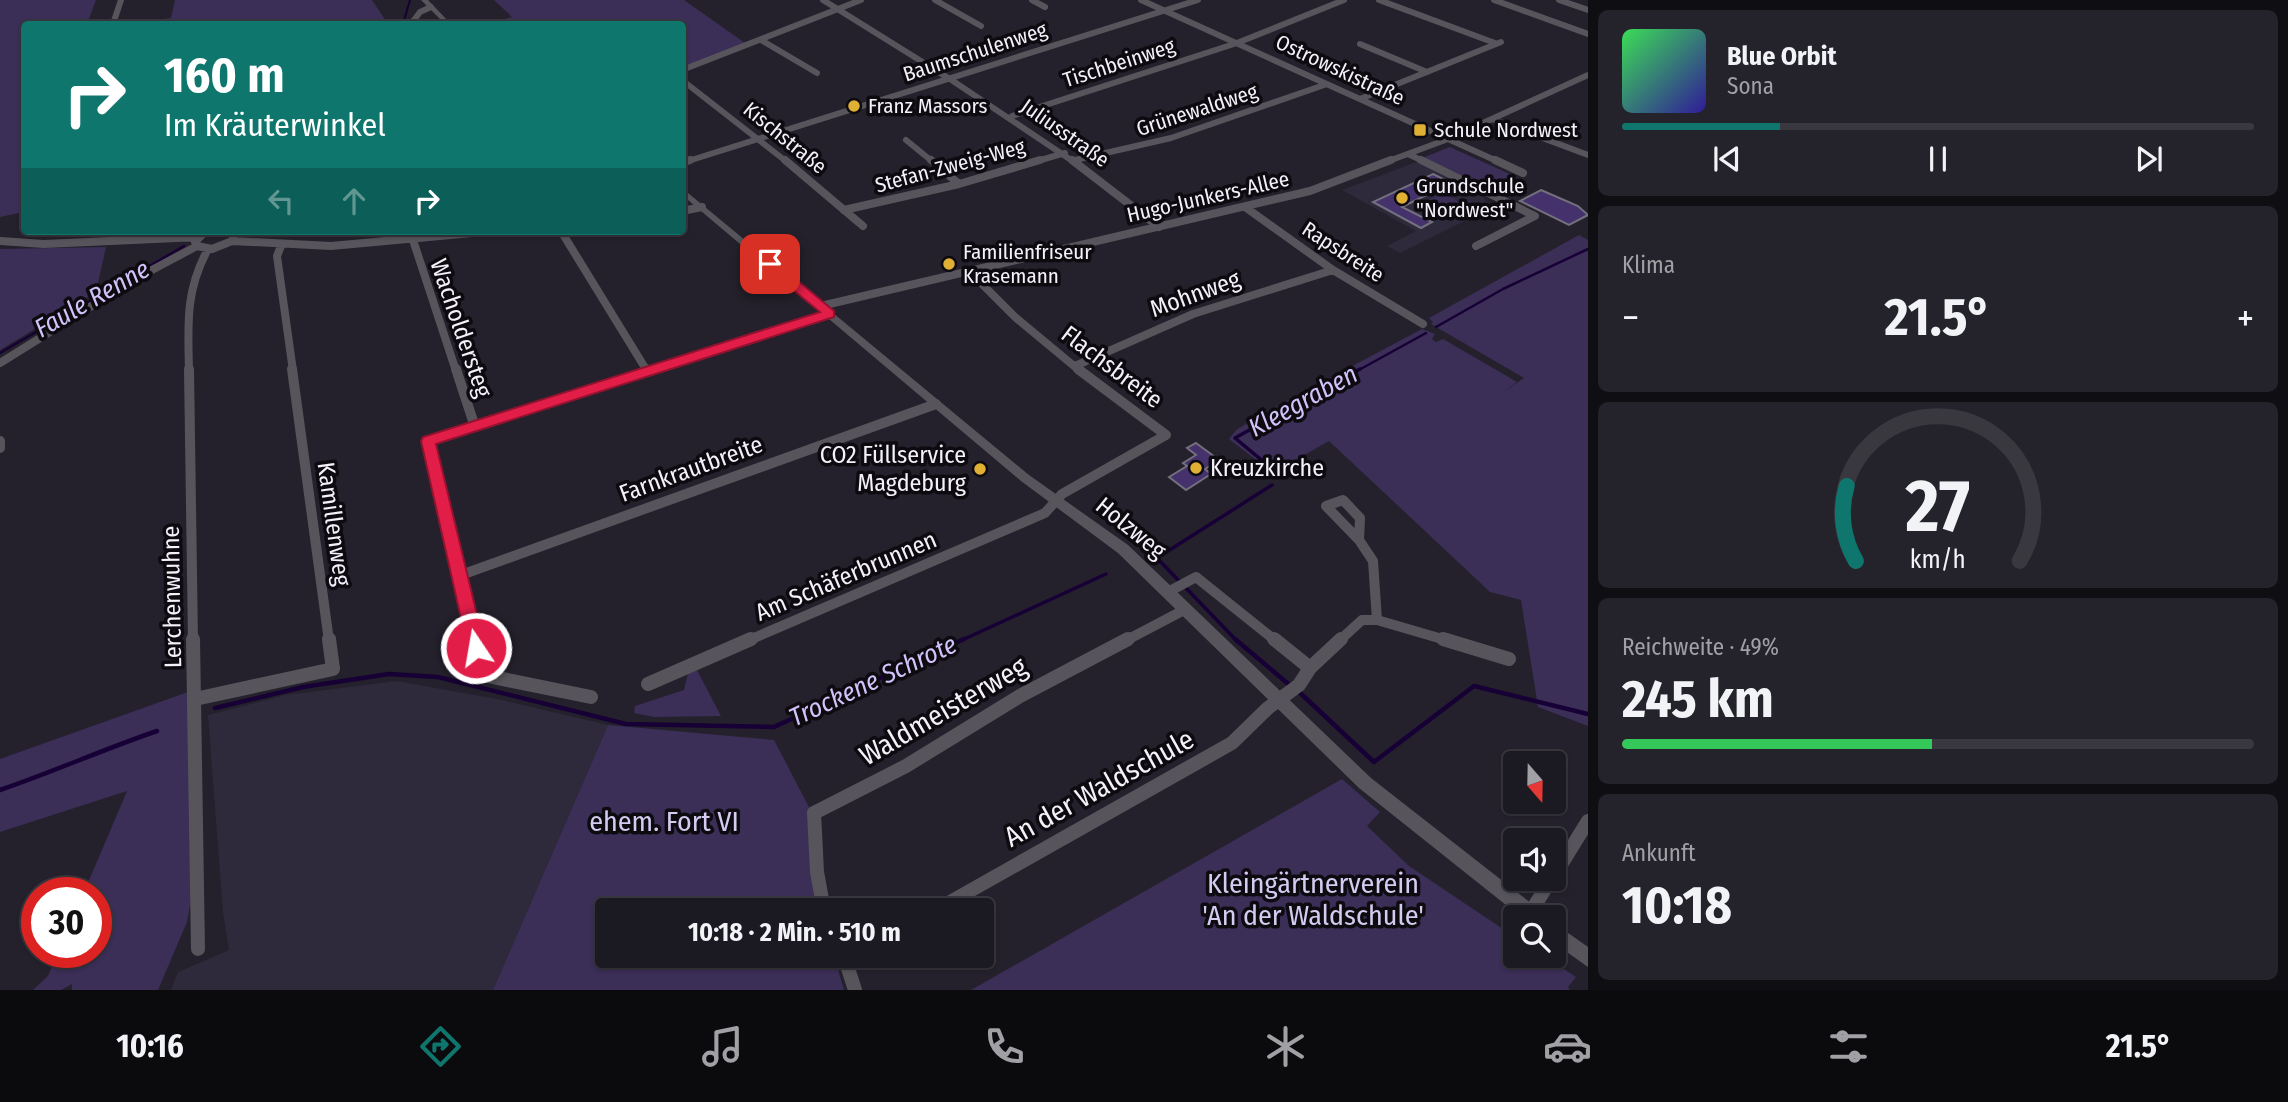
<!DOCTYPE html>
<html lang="de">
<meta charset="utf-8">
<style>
body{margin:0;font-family:"Fira Sans Condensed",sans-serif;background:#24222a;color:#f1f3f6;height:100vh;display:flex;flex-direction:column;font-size:26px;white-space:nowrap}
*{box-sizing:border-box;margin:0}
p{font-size:23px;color:#a0a0a5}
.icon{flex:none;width:38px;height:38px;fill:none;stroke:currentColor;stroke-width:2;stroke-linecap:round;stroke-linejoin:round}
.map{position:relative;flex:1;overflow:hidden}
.sheet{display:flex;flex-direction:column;gap:10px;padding:10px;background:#0f0e12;width:700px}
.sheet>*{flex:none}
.top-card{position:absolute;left:21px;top:21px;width:665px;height:214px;border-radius:7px;box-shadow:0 2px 5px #0004,0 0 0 2px #39383f;background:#0f766e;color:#fff;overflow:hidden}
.needle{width:46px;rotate:160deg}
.controls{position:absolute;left:1503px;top:751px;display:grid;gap:14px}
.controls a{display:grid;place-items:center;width:63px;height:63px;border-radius:7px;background:#1b1921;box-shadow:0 2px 5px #0004,0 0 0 2px #39383f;font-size:35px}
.speed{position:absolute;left:21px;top:877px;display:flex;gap:14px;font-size:35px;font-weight:700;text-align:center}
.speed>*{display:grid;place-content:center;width:91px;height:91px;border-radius:50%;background:#1b1921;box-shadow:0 2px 5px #0004,0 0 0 2px #39383f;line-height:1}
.speed .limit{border:10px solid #d22;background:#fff;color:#111}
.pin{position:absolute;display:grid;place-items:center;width:60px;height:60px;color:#fff;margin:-30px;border-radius:14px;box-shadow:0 4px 10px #0006}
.me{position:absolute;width:77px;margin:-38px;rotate:348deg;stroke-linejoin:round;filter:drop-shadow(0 0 5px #0008)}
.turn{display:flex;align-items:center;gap:24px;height:147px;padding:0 28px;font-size:32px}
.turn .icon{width:91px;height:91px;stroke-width:2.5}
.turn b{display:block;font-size:49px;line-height:60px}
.lanes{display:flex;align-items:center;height:66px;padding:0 28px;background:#0003;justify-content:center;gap:35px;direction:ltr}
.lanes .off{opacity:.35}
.big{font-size:52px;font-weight:700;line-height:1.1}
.sheet .widget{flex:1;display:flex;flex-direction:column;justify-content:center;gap:10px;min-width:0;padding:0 24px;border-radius:10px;background:#24222a}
.sheet .dial{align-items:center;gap:0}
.dial svg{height:182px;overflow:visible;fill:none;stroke:#39383f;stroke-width:7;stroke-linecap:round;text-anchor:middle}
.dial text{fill:#f1f3f6;stroke:none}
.song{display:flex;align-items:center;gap:21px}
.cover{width:84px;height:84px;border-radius:10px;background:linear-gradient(135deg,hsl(130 70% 55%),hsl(250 70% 35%))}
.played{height:7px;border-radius:4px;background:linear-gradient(90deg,#0f766e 25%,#39383f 25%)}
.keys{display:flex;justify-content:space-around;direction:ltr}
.heat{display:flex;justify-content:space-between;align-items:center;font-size:38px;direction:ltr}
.charge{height:10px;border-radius:5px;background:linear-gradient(90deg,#34c759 49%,#39383f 0)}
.trip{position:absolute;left:595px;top:898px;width:399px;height:70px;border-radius:7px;background:#1b1921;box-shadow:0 2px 5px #0004,0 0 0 2px #39383f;font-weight:700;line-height:70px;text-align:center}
.dock{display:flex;height:112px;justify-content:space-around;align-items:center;background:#0b0a0d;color:#a0a0a5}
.dock .icon{width:49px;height:49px}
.dock .active{color:#0f766e}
.dock b{font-size:32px;color:#f1f3f6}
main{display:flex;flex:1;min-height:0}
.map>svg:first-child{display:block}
.built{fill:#2e2a3b}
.green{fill:#3b2e57}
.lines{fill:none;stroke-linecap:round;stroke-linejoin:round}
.stream-far3{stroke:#170035;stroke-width:2}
.stream-far2{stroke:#170035;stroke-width:2.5}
.stream-far1{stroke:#170035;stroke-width:3.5}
.stream{stroke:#170035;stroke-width:4.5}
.building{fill:#45326d;stroke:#73707d;stroke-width:2}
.minor-far3{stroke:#57555b;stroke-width:6}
.minor-far2{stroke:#57555b;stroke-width:8}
.minor-far1{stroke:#57555b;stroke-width:10}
.minor{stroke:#57555b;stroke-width:14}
.tertiary{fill:#57555b;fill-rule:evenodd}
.route{fill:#e11d48;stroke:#92132f;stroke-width:2}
.poi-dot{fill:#dfb034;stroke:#0d0b10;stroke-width:2.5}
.labels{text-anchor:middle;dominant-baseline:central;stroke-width:7;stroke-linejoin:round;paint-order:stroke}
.far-street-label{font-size:21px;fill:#f3f1f9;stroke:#0d0b10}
.far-poi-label{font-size:21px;fill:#f3f1f9;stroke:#0d0b10;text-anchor:start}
.street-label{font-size:24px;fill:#f3f1f9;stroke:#0d0b10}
.poi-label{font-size:24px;fill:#f3f1f9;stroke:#0d0b10;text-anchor:end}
.water-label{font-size:26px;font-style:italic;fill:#d1c3fa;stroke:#0d0b10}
.near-street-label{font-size:28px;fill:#f3f1f9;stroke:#0d0b10}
.near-park-label{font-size:28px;fill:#d4cbf0;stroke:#0d0b10}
</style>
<main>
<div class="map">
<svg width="1588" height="990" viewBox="0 0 1588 990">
<rect width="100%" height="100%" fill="#24212c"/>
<path class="built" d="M 1419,161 L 1478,189 L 1491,208 L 1400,253 L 1387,246 L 1416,231 L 1342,190 Z
M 397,681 L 502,700 L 608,725 L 493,990 L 171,990 L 178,972 L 229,950 L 223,912 L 208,715 L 286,695 Z"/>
<path class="green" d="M 0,0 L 96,0 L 87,24 L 24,24 L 24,198 L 19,213 L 0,217 Z
M 175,0 L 372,0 L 388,24 L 155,24 L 156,20 L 171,18 Z
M 494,0 L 684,0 L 745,43 L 683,67 L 682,24 L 497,24 L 494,22 L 512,17 Z
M 1450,147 L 1514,176 L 1486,190 L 1422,158 Z
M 1443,193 L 1461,203 L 1467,200 L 1485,208 L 1465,219 L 1453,213 L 1438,220 L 1414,207 Z
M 1579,235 L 1588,240 L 1588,726 L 1538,707 L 1521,600 L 1490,592 L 1329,441 L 1273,473 L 1229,439 L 1236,430 L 1264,413 L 1422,329 L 1435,334 L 1432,339 L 1436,342 L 1443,339 L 1517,382 L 1502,393 L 1524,378 L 1431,324 L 1433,322 L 1429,318 Z
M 106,247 L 96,292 L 0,350 L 0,249 Z
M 697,670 L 721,716 L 654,717 L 634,713 L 635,706 L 684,690 L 688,673 Z
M 188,692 L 192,895 L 187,922 L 158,990 L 72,990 L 72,984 L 61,990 L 33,990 L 48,976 L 58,952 L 96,952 L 96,892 L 84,892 L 127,791 L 0,832 L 0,759 Z
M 608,725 L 774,740 L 811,811 L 822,910 L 607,910 L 607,956 L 834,956 L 844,990 L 493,990 Z
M 1342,779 L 1380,812 L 1367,826 L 1409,866 L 1515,937 L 1516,956 L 1544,956 L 1576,977 L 1568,987 L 1570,990 L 971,990 Z"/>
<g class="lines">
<path class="stream-far3" d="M 403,24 L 410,0"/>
<path class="stream-far2" d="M 1436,327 L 1503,289 L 1588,249
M 0,353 L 184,246
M 1357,371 L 1426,333"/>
<path class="stream-far1" d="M 1283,478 L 1235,438 L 1360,369
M 960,641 L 1106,574
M 1237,641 L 1157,558 L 1272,485"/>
<path class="stream" d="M 1235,639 L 1292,687
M 1298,691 L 1374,762 L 1474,686 L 1588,714
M 215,708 L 303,687 L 389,674 L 438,677 L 626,724 L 774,727 L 964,639
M 0,790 C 53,772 104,749 157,731"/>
</g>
<path class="building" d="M 1433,174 L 1451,183 L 1402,207 L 1432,222 L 1421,228 L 1373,202 Z
M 1541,190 L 1578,206 L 1588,215 L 1569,225 L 1520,201 Z
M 1196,443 L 1219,460 L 1205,469 L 1211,474 L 1186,490 L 1169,477 L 1187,466 L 1183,463 L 1196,455 L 1187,448 Z"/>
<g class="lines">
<path class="minor-far3" d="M 823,0 L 953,81 L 1074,162
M 935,0 L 981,26
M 1032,0 L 1045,7
M 1141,0 L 1499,162
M 1379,0 L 1495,43
M 1494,0 L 1588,34
M 1559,0 L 1588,10
M 113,24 L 121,0
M 411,24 L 420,12 L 431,7
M 761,40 L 817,73
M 1360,44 L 1427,72
M 682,70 L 861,0
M 682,80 L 787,162
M 1360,99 L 1501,42
M 1012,116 L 1237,43 L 1344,0
M 1492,119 L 1588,155
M 906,140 L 933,162
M 1408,154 L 1425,162
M 1075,160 L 1171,138 L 1327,84
M 685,162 L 1198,0
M 1034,162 L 1065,153
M 1386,162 L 1448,139 L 1588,75"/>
<path class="minor-far2" d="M 785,160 L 863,226
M 931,160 L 959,184
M 1072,160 L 1159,227
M 1421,160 L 1535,216 L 1476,246
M 1495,160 L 1523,173
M 682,163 L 690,160
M 1245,207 L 1333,270 L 1423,324
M 844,210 L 959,184 L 1040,160
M 682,211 L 702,207
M 206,231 L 195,242 L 197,246 L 212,249 L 232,241 L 236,231
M 561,231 L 647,371
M 413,240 L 456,371
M 0,241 L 44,244 L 198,237
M 232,241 L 331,246 L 494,231
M 281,246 L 277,256 L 293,371
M 970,272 L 1015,317 L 1080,371
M 821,306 L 1310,191 L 1391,160
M 0,363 L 133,280 L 197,246
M 1075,366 L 1193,314 L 1333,270
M 189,371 C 188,325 185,291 208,249
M 649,371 L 829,314"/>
<path class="minor-far1" d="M 189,369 L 193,641
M 292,369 L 329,641
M 456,369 L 475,427
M 646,369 L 648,372
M 0,441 L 0,448
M 1343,500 L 1360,518 L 1359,540 L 1326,506 Z
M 1359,540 L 1373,561 L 1377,620
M 461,575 L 936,404
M 1168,592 L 1196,577 L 1276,641
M 475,641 L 428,441 L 655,369
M 747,641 L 1045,513 L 1062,494 L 1166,435 L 1078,369
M 1125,641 L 1186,609
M 1339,641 L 1362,620 L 1377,620 L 1449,641"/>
<path class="minor" d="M 193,639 L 198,949
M 475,639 L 483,675 L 591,697
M 1274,639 L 1310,668
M 1443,639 L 1509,659
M 648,684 L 751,639
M 195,699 L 333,669 L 329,639
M 1554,876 L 1588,821
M 824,910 L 817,872 L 814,813 L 906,766 L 1020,696 L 1128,639
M 936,910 L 1232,743 L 1268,708 L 1299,685 L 1310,668 L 1341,639
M 1530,913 L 1552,878
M 844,956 L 855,990"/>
<path class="tertiary" d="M 421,0 L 428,0 L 451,24 L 445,24 Z
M 682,188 L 1029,475 L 1128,545 L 1371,778 L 1541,911 L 1544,917 L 1521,917 L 1359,788 L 1118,553 L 1021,481 L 682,195 Z
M 1554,923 L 1588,947 L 1588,967 L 1554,943 Z"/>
</g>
<path class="route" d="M 765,261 L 774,261 L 834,311 L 834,317 L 436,444 L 485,648 L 482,654 L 469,654 L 421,441 L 423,437 L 820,312 L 765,267 Z"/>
<g class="poi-dot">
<circle cx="854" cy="106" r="7"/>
<rect x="1413" y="123" width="14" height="14" rx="3.5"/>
<circle cx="1402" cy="198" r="7"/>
<circle cx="949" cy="264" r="7"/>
<circle cx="1196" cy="468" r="7"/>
<circle cx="980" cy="469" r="7"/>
</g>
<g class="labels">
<g class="far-street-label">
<text transform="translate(975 52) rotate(-18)">Baumschulenweg</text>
<text transform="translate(1119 63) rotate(-18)">Tischbeinweg</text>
<text transform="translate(1340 70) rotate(25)">Ostrowskistraße</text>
<text transform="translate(1197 110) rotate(-18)">Grünewaldweg</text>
<text transform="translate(1065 133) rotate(35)">Juliusstraße</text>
<text transform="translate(785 138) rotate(39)">Kischstraße</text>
<text transform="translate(950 166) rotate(-15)">Stefan-Zweig-Weg</text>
<text transform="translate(1208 197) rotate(-13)">Hugo-Junkers-Allee</text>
<text transform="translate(1343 252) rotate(33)">Rapsbreite</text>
</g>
<g class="far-poi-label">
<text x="868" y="106">Franz Massors</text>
<text x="1434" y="130">Schule Nordwest</text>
<text x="1416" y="186">Grundschule<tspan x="1416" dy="24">"Nordwest"</tspan></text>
<text x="963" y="252">Familienfriseur<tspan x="963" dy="24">Krasemann</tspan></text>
</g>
<g class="street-label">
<text transform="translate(1195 294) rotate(-20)">Mohnweg</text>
<text transform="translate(461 328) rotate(71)">Wacholdersteg</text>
<text transform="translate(1112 367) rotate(37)">Flachsbreite</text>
<text transform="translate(691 469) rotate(-20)">Farnkrautbreite</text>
<text transform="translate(334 524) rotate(82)">Kamillenweg</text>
<text transform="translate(1131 528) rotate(39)">Holzweg</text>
<text transform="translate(846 576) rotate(-23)">Am Schäferbrunnen</text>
<text transform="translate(172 597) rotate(-91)">Lerchenwuhne</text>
</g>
<g class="poi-label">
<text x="966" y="455">CO2 Füllservice<tspan x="966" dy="28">Magdeburg</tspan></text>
<text x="1210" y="468" text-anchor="start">Kreuzkirche</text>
</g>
<g class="water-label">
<text transform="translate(92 299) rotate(-30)">Faule Renne</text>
<text transform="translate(1303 401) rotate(-29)">Kleegraben</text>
<text transform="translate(873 681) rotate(-25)">Trockene Schrote</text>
</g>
<g class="near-street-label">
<text transform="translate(943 711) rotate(-30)">Waldmeisterweg</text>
<text transform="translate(1099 788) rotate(-29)">An der Waldschule</text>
</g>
<g class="near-park-label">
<text x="664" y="821">ehem. Fort VI</text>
<text x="1313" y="883">Kleingärtnerverein<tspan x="1313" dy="32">'An der Waldschule'</tspan></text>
</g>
</g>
</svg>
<div class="controls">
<a><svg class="needle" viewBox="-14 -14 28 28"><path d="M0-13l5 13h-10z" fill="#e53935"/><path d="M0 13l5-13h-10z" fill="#a0a0a5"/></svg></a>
<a><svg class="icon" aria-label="sound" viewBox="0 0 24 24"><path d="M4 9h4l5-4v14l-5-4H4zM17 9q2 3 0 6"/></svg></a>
<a><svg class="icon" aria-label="search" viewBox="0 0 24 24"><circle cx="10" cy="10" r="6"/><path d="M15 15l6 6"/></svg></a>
</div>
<div class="speed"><div class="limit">30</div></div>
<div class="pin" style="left:770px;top:264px;background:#d93025"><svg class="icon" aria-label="arrive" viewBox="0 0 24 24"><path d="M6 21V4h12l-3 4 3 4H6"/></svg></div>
<svg class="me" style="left:476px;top:648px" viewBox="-20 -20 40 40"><circle r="17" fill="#e11d48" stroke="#fff" stroke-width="3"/><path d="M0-11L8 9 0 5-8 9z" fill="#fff"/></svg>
<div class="trip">10:18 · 2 Min. · 510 m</div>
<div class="top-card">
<div class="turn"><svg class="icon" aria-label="right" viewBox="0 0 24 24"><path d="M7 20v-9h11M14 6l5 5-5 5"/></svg><div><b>160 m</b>Im Kräuterwinkel</div></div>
<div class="lanes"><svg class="icon off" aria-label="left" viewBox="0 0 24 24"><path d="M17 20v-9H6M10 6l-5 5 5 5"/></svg><svg class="icon off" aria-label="ahead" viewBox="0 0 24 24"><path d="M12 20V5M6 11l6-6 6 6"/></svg><svg class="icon" aria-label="right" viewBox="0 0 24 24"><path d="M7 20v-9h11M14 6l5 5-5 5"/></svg></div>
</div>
</div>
<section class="sheet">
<div class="widget">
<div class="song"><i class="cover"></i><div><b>Blue Orbit</b><p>Sona</p></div></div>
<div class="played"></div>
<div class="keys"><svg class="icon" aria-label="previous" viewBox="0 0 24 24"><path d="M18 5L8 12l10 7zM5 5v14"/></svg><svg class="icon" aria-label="pause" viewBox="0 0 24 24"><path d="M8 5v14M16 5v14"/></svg><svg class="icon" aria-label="next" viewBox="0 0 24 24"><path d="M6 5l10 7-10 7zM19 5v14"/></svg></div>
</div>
<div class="widget"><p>Klima</p>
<div class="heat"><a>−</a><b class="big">21.5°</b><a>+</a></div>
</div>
<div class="widget dial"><svg viewBox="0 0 100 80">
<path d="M14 69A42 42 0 1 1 86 69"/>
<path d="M14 69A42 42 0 0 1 10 36" stroke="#0f766e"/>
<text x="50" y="56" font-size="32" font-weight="700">27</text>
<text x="50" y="72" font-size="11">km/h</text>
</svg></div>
<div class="widget"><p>Reichweite · 49%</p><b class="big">245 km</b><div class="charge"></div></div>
<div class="widget"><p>Ankunft</p><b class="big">10:18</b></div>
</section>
</main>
<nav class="dock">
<b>10:16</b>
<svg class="icon active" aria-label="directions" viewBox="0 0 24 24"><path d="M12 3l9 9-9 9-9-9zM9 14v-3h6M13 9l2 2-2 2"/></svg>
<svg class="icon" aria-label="music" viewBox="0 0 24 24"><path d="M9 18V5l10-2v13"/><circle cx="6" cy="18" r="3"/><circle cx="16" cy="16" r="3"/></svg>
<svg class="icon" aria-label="phone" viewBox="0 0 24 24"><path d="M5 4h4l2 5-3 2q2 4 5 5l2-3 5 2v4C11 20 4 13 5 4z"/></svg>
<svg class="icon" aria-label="climate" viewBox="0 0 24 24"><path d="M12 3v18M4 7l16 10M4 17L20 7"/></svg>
<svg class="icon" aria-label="car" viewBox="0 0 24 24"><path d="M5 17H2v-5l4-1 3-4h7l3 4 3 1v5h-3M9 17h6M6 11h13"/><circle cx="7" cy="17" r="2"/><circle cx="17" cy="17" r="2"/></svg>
<svg class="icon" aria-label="filters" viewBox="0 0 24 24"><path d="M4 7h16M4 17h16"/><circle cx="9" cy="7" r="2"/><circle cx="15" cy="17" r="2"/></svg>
<b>21.5°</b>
</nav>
